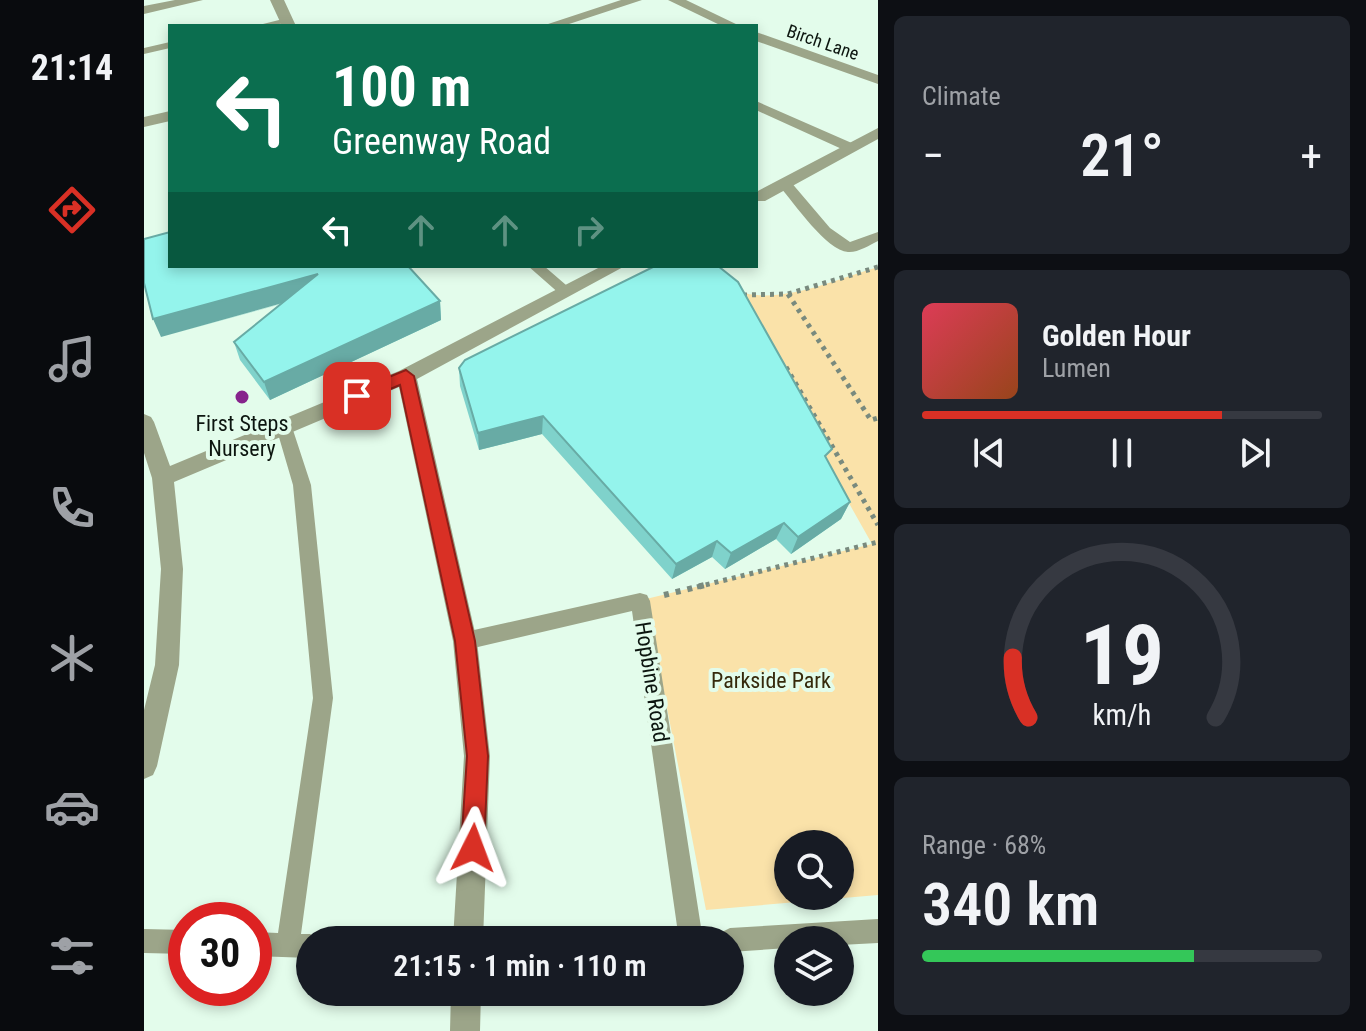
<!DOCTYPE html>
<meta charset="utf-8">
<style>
body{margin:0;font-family:"Roboto Condensed",sans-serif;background:#20242c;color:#f1f3f6;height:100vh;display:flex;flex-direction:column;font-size:30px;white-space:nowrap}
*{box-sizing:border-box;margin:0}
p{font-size:26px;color:#9ea1a6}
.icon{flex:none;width:44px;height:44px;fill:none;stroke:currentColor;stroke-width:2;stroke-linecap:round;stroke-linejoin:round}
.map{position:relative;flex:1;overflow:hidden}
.side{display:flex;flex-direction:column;gap:16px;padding:16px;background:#0d0f14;width:488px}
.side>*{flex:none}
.banner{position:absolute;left:24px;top:24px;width:590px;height:244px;border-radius:0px;box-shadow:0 4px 12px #0003;background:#0b6e4f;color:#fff;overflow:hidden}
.controls{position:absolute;left:630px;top:830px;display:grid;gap:16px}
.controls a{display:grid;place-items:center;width:80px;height:80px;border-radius:50%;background:#171b24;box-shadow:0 4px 12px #0003;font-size:40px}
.speed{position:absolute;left:24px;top:902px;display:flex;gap:16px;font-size:40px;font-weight:700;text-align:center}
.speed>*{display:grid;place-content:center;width:104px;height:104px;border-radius:50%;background:#171b24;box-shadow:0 4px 12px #0003;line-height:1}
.speed .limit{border:12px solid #d22;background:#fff;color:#111}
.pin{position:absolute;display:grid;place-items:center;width:68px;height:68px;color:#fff;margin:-34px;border-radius:16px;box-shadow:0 4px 12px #0006}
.me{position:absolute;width:88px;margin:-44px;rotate:3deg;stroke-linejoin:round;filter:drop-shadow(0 0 6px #0008)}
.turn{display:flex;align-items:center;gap:28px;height:168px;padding:0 32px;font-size:36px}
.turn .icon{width:104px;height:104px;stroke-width:2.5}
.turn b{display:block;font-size:56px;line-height:68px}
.lanes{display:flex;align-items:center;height:76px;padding:0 32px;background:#0003;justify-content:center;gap:40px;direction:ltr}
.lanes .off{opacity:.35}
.big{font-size:60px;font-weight:600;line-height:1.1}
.side .widget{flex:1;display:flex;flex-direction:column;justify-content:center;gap:12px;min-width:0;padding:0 28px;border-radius:12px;background:#20242c}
.side .dial{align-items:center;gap:0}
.dial svg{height:208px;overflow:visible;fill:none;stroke:#363941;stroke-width:7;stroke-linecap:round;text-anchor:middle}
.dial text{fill:#f1f3f6;stroke:none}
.song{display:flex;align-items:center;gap:24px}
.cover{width:96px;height:96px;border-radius:12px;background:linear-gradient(135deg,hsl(350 70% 55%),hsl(20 70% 35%))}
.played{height:8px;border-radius:4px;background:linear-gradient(90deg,#d93025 75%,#363941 75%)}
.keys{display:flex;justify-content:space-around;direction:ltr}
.heat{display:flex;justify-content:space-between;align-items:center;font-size:44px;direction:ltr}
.charge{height:12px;border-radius:6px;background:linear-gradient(90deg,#34c759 68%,#363941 0)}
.trip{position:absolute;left:152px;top:926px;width:448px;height:80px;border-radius:40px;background:#171b24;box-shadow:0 4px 12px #0003;font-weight:600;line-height:80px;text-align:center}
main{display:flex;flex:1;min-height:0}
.dock{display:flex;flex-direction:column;width:144px;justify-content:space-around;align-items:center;background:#090b0e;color:#9ea1a6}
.dock .icon{width:56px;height:56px}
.dock .current{color:#d93025}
.dock b{font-size:36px;color:#f1f3f6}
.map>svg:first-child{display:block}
.green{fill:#fae2a9;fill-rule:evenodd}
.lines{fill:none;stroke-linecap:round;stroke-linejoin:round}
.path-far1{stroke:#798a7e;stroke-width:5;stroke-dasharray:4 5;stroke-linecap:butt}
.path{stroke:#798a7e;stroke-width:6;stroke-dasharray:5 7;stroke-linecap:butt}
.service{fill:#9ca589;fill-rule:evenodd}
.minor{fill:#9ca589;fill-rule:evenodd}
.wall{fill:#7fd2cb}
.shaded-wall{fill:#68aba5}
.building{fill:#94f4ec;stroke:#68aba5;stroke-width:2}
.route{fill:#d93025;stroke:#8d1f18;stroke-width:2}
.poi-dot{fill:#86238c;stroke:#e3fceb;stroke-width:3}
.labels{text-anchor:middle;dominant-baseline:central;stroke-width:8;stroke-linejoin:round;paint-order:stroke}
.far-street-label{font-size:18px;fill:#0c150f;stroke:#e3fceb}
.poi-label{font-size:22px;fill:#0c150f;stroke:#e3fceb}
.park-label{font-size:22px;fill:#35290b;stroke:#e3fceb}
.street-label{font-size:22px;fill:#0c150f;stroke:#e3fceb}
</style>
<main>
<nav class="dock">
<b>21:14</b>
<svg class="icon current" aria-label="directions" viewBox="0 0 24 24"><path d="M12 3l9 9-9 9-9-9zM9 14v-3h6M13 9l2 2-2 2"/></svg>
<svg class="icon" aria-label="music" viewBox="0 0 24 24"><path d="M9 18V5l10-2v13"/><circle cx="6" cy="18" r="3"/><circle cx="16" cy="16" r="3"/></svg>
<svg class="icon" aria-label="phone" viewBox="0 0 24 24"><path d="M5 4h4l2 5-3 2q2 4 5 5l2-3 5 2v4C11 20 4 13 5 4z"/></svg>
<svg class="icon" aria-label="climate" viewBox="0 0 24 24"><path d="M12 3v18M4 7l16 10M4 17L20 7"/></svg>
<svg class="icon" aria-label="car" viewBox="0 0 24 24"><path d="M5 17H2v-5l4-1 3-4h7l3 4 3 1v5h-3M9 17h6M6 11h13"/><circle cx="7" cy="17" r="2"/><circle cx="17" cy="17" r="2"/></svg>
<svg class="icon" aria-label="filters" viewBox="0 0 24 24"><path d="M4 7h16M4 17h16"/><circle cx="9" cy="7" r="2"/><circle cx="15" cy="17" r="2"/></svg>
</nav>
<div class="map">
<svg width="734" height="1031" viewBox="0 0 734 1031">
<rect width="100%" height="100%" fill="#e3fceb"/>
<path class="green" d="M 734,267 L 734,895 L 562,910 L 502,599 L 728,544 L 583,287 C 629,310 688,280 734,267 ZM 644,844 L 696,844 L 696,896 L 644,896 Z"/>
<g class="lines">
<path class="path-far1" d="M 644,294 L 727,420 L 734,418
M 599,295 L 644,294 L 734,267
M 642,367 L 734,525
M 553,587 L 734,542"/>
<path class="path" d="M 520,595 L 561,585"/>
<path class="service" d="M 143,18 L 147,19 L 147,23 L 111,26 Z
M 26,42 L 26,48 L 0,54 L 0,48 Z
M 612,101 L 710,144 L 711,147 L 700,150 L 612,110 Z
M 641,180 L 646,181 L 686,228 L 706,242 L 734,232 L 734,241 C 726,245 713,253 704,252 C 683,251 650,203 636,187 L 636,181 Z
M 384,266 L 400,266 L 429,291 L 422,296 L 417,295 Z
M 140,421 L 148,427 L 167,485 L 189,698 L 157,934 L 166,934 L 176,940 L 166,940 L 166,958 L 110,956 L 110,932 L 134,933 L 169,698 L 149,485 L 132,427 Z
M 496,593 L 503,595 L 506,601 L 559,940 L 535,940 L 488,611 L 321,650 L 314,647 L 311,641 L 314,635 L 321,632 Z
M 734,919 L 734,943 L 696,945 L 696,940 L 644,940 L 644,948 L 586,952 L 586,940 L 574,940 L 578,932 L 586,928 Z
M 0,929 L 42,930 L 42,954 L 0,953 Z"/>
<path class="minor" d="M 31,0 L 59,0 L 0,14 L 0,6 Z
M 126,0 L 140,0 L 152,26 L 138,26 Z
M 477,0 L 498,0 L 419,26 L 398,26 Z
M 524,0 L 542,0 L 596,26 L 578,26 Z
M 612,32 L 734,75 L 734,84 L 612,41 Z
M 26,111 L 26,121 L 0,127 L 0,117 Z
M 734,128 L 734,139 L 621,201 L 612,201 L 612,192 Z
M 458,266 L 481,266 L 273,379 L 333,641 L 346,756 L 339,940 L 309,940 L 320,756 L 309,641 L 255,387 L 30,482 L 39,569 L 35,665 L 13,766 L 9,775 L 0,779 L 0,710 L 11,665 L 17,569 L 8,478 L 0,453 L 0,414 L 7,417 L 10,422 L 26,466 L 255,371 Z
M 307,992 L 337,992 L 336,1031 L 306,1031 Z"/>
</g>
<path class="wall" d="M 266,268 L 296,301 L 297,320 L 126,400 L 96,360 L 90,342 L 137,304 L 17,337 Z
M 315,368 L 683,459 L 706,502 L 697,519 L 647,554 L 632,539 L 581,569 L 568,557 L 528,579 L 398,434 L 335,450 L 316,386 Z"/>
<path class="shaded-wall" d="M 174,274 L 178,292 L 17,337 L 9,319 Z
M 296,301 L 297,320 L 126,400 L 120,382 Z
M 399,416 L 398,434 L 335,450 L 334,433 Z
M 706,502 L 697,519 L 647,554 L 654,537 Z
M 640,523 L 632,539 L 581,569 L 587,553 Z
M 573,541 L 568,557 L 528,579 L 532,564 Z"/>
<path class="building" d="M 26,232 L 26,266 L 264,266 L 296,301 L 120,382 L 90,342 L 174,274 L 9,319 L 0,283 L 0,239 Z
M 511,266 L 574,266 L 594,282 L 688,449 L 681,456 L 706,502 L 654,537 L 640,523 L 587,553 L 573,541 L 532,564 L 399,416 L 334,433 L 315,368 L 321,360 Z"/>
<path class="route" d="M 262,370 L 270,376 L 331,641 L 344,756 L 340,848 L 337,856 L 329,860 L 321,856 L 317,848 L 323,756 L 311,641 L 256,385 L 213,403 L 205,396 L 208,392 Z"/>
<circle class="poi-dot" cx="98" cy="397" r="8"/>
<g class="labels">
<g class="far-street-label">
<text transform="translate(679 42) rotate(19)">Birch Lane</text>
</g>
<g class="poi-label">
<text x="98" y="423">First Steps<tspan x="98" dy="25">Nursery</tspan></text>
</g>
<g class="park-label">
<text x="627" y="680">Parkside Park</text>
</g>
<g class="street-label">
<text transform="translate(508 682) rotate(81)">Hopbine Road</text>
</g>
</g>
</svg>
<div class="controls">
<a><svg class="icon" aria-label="search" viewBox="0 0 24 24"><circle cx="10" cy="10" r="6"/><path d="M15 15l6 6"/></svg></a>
<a><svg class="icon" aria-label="layers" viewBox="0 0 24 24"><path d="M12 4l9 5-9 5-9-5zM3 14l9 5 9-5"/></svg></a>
</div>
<div class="speed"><div class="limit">30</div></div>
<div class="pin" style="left:213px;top:396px;background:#d93025"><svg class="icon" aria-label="arrive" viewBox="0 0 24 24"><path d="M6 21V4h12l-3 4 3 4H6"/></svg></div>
<svg class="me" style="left:329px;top:848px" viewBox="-20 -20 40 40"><path d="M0-17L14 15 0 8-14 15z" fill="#d93025" stroke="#fff" stroke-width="4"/></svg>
<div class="trip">21:15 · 1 min · 110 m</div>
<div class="banner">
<div class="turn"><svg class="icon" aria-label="left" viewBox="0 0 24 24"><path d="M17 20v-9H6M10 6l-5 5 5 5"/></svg><div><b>100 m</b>Greenway Road</div></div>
<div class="lanes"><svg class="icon" aria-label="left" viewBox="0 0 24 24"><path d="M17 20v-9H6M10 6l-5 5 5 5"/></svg><svg class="icon off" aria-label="ahead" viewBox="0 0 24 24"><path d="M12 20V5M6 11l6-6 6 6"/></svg><svg class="icon off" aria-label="ahead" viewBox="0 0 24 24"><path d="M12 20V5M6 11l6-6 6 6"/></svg><svg class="icon off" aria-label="right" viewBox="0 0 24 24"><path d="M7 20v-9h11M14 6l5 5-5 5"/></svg></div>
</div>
</div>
<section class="side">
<div class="widget"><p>Climate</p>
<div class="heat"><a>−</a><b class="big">21°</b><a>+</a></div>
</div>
<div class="widget">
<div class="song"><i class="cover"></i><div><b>Golden Hour</b><p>Lumen</p></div></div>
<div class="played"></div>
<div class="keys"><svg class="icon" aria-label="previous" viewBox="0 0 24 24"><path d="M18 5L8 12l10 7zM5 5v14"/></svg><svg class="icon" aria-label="pause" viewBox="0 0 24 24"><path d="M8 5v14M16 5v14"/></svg><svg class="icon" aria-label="next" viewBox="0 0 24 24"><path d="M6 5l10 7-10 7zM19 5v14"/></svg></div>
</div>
<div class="widget dial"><svg viewBox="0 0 100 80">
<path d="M14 69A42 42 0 1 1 86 69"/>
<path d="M14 69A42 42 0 0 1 8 46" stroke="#d93025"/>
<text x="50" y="56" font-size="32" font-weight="700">19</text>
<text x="50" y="72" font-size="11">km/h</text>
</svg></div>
<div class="widget"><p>Range · 68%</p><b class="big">340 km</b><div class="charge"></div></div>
</section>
</main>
